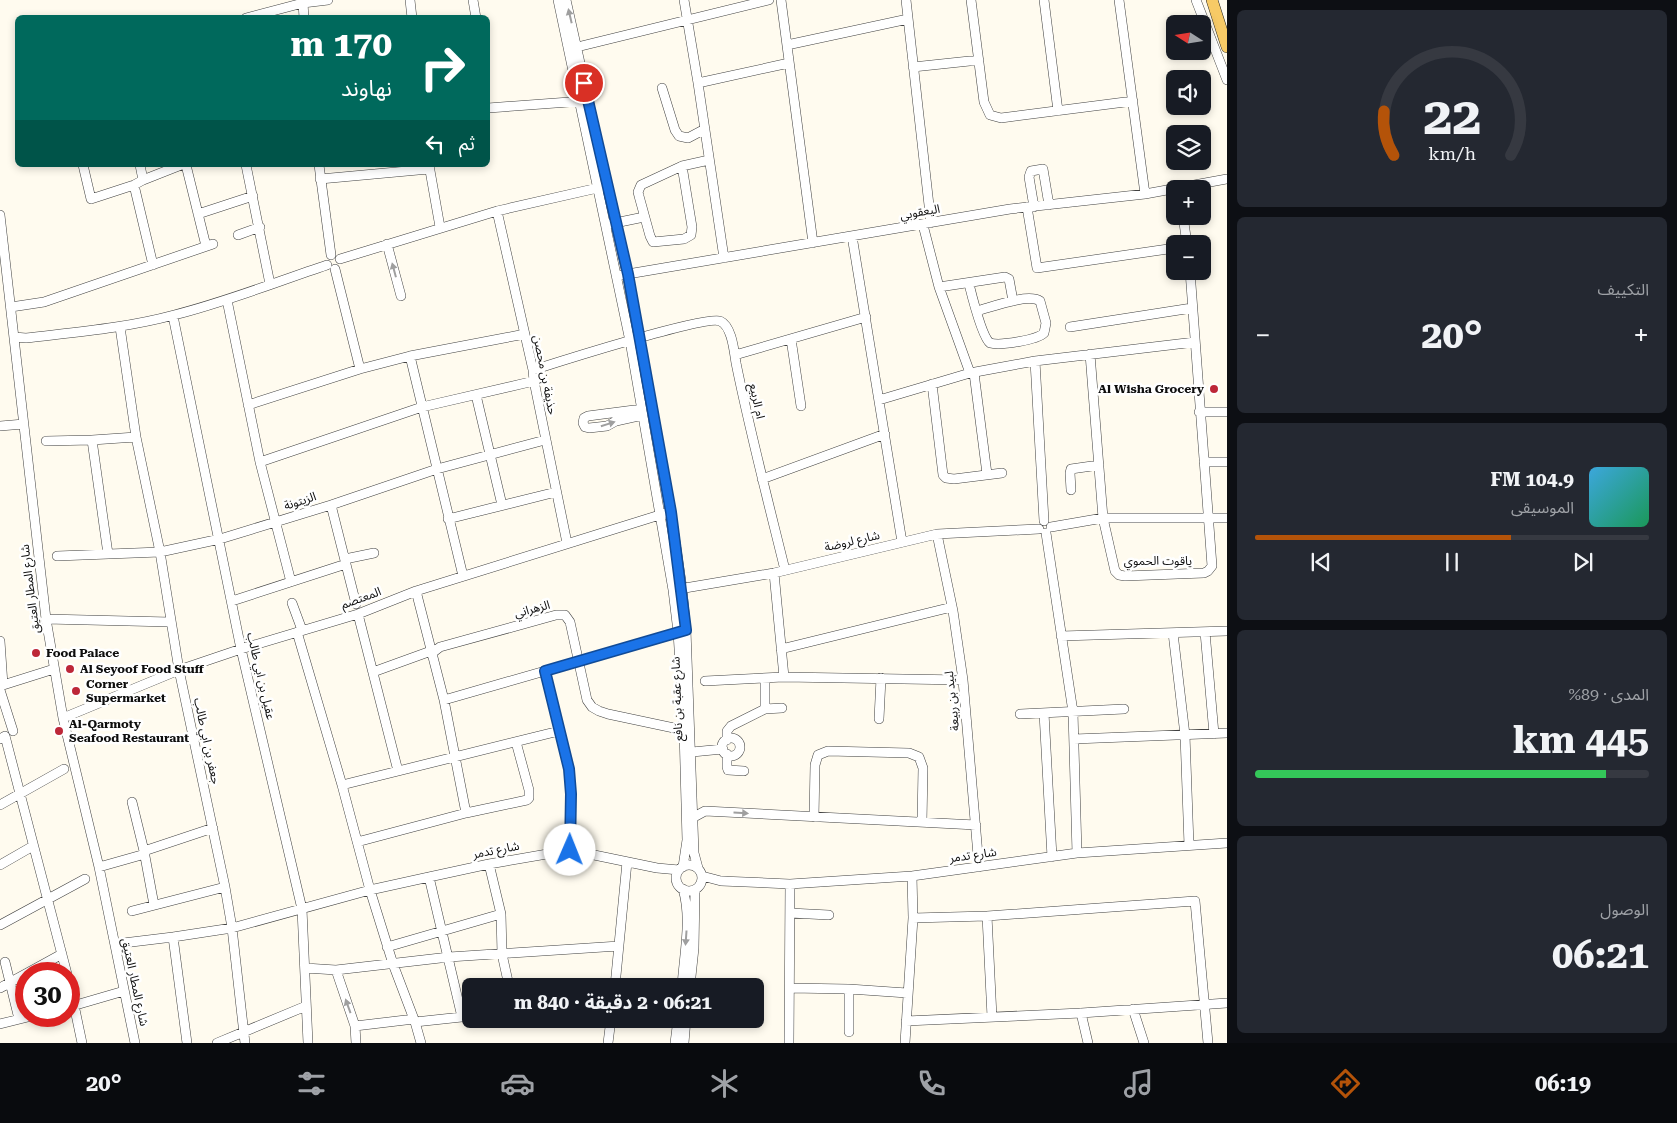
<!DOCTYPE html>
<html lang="ar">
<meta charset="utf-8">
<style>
body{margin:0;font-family:"Roboto Serif","Noto Sans Arabic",serif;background:#242831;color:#f1f3f6;direction:rtl;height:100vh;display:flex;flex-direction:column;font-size:19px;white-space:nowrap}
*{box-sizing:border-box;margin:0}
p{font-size:16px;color:#9ea1a6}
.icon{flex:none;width:28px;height:28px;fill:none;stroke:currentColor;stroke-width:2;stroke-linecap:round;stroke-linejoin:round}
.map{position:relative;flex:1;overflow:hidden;direction:ltr}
.side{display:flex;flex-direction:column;gap:10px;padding:10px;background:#0d0f14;width:450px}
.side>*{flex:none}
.banner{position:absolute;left:15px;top:15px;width:475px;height:152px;border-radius:8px;box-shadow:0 2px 8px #0003;direction:rtl;background:#00695c;color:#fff;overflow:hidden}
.needle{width:32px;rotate:282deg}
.controls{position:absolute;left:1166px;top:15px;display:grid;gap:10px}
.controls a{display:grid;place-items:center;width:45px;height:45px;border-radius:8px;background:#171b24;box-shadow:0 2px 8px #0003;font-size:25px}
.speed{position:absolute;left:15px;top:962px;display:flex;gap:10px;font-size:25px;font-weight:700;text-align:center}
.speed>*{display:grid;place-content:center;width:65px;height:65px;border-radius:50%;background:#171b24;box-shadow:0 2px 8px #0003;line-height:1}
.speed .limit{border:8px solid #d22;background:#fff;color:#111}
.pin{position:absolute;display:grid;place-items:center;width:42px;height:42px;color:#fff;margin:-21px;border:2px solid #fff;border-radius:50%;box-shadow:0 1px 5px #0007}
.me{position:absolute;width:55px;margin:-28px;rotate:1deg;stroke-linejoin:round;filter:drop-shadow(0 0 4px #0008)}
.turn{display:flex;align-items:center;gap:18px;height:105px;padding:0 15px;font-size:22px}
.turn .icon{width:65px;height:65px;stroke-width:2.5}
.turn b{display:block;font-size:35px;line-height:42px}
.then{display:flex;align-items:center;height:48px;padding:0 15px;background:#0003;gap:10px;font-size:19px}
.big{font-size:38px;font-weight:700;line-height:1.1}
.side .tile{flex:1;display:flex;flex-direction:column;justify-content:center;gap:8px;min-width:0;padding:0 18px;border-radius:8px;background:#242831}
.side .dial{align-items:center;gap:0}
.dial svg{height:130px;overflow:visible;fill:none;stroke:#363941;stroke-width:7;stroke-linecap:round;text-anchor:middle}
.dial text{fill:#f1f3f6;stroke:none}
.song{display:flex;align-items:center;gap:15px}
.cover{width:60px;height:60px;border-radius:8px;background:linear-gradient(135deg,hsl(200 70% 55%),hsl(150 70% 35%))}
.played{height:5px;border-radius:2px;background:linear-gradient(90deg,#b45309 65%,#363941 65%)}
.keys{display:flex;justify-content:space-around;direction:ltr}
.heat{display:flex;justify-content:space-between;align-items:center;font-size:28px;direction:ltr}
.charge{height:8px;border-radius:4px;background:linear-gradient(90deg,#34c759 89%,#363941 0)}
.trip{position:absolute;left:462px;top:978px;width:302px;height:50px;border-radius:8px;background:#171b24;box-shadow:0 2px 8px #0003;font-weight:700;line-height:50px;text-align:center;direction:rtl}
.dock{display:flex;height:80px;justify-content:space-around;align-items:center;background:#090b0e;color:#9ea1a6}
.dock .icon{width:35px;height:35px}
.dock .on{color:#b45309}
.dock b{font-size:22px;color:#f1f3f6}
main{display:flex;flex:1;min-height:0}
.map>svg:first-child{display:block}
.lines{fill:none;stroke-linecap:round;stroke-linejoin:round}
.minor-casing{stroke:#414141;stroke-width:10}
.major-casing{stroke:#1f1f1f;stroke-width:12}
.minor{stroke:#fff;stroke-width:9}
.major{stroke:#f7ca66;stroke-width:11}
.oneway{fill:#9f9f9f}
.route-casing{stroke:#114b97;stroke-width:12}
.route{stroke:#1a73e8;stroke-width:9}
.poi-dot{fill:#bd2738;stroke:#fff;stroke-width:2}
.labels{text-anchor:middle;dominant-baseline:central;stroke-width:5;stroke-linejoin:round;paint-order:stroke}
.street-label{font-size:12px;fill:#0e0e0e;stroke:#fff}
.poi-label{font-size:12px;font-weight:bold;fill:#0e0e0e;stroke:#fff;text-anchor:start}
</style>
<main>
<section class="side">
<div class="tile dial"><svg viewBox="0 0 100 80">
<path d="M14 69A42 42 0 1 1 86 69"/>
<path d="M14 69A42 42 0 0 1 8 42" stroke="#b45309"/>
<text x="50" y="56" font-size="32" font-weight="700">22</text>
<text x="50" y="72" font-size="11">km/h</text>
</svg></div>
<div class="tile"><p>التكييف</p>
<div class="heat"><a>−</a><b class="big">20°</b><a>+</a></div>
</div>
<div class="tile">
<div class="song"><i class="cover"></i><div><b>104.9 FM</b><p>الموسيقى</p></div></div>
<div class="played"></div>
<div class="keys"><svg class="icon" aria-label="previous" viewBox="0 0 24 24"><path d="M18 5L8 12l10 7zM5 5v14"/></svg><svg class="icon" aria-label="pause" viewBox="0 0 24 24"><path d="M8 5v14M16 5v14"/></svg><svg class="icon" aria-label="next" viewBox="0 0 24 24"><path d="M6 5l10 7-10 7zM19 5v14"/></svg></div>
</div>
<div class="tile"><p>المدى · 89%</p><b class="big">445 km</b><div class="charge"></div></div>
<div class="tile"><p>الوصول</p><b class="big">06:21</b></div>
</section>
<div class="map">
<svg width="1227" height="1043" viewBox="0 0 1227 1043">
<rect width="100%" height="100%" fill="#fffbef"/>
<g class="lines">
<defs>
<path id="minor" d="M 410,0 L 412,18
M 473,0 L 476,18
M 558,0 L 630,341 L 673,590 L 678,632 L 684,730 L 687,840 L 683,867
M 566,0 L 627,274 L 671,512 L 682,588 L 686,630 L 694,853 L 698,868
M 684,0 L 698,83 L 724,258
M 781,0 L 813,243
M 906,0 L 931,223
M 971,0 L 984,102 L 990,115 L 1001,118 L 1133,101
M 1044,0 L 1058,111
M 1119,0 L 1145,194
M 1196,0 L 1227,80
M 303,3 L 304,18
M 246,18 L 303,3 L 328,0
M 787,45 L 908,19
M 573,48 L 769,0
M 913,67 L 979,60
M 698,83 L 789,63
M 662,88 L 675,130 L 679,136 L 688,138 L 705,129
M 488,108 L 583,101
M 83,165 L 91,199 L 134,185 L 143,180 L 181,165
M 140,165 L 143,180
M 186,165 L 206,246
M 246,165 L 270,284
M 319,165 L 331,255
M 429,165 L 440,227
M 682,166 L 692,227 L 691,235 L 684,239 L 653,242 L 650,236 L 639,196 L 638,192 L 641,185 L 682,166 L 709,160
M 320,179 L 429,169
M 134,185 L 153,265
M 1027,207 L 1037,268 L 1175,248
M 1034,207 L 1029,177 L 1031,171 L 1043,169 L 1049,205
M 497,211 L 533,370 L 534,381 L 567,543
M 198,214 L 253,196
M 0,215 L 46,619 L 63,718 L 99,867 L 135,1043
M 1183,216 L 1187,244
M 610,224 L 644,217
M 923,225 L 939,287 L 970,373
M 238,235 L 260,227
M 852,236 L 902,542
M 387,244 L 401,296
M 340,259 L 497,211 L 602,187
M 335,269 L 360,369
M 622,275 L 1010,209 L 1145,194 L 1227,179
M 969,284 C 972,296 982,337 990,343 C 1000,346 1037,340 1044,333 L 1046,323 L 1040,301 C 1028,293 992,307 977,311
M 939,287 L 1005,277 L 1009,279 L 1013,301
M 227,300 L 260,462 L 291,582
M 11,307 L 44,302 L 213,244
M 173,316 L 241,649 L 302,909 L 308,1043
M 120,327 L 136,437 L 160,552 L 179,670 L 225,887 L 232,928 L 245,1043
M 1070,327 L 1192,308
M 14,337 L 26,338 C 76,332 126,328 174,315 C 226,302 276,282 327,265
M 791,339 L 801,406
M 1090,354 L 1103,518 L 1115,571 L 1119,575 L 1125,576 L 1204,573 L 1208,571 L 1212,566 L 1190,271
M 735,355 L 866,317
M 410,356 L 463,576
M 1035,361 L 1044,521
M 533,370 C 558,362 706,315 720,321 C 732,326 734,351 736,363 C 750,432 768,501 785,570
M 974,373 L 987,474
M 932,384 L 943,475 L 946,478 L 954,479 L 1002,473
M 476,395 L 502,505
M 879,400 L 970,373 L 1035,361 L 1195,342
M 248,405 L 360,369 L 410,356 L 525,334
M 642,409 L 588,416 L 584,418 L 583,423 L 585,427 L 589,428 L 607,426 L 616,421 L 643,415
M 1199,412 L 1227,412
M 0,426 L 24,424
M 92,440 L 108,554
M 46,441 L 92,440 L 136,437
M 260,462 L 422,407 L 534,381
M 1204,462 L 1227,462
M 762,479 L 885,434
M 1071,490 L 1070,473 L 1071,469 L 1099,465
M 331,505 L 356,604
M 448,519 L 556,492
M 1051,527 L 1103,518 L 1227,518
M 1046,533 L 1073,712 L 1077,853
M 937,534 L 953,611 L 963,680 L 979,867
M 57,556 L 160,552 L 220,539 L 331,505 L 437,469 L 545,440
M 345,559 L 374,553
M 774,573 L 784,677
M 679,589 L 774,573 L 937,534 L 1039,529
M 416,591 L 444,700 L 466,813
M 232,601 L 346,564
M 292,603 L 302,630
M 358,614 L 398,771
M 46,619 L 170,622
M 297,632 L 342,785 L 370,890 L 393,964 L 415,1022 L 421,1043
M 1205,632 L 1214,734
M 1173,633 L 1185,735 L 1189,845
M 1061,636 L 1227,631
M 0,641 L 3,685
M 781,649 L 952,607
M 431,654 L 440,647 L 556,615 L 565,615 L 570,622 L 587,700 L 592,707 L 599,711 L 608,714 L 688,731
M 545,671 L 569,769 L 571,794 L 570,850
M 373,672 L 431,651
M 765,679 L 765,709
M 705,681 L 784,677 L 963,680
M 0,686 L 54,669
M 0,690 L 13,731
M 444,700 L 684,631
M 1044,713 L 1052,857
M 1020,714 L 1124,709
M 63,718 L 179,670 L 241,649 L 358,614 L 416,591 L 666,513
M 879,719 L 881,678
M722 747a9 9 0 1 1 18 0a9 9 0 1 1-18 0Z
M 0,739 L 5,736 L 67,974
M 1074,739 L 1227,733
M 727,740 L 727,731 L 731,726 L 765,709 L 782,708
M 692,752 L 723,749
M 727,754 L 727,767 L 728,770 L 744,771
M 342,785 L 559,731
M 132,802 L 144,851 L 154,905
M 0,805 L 64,769
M 694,817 L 705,811 L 976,825
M 814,817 L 815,765 L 818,755 L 828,751 L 909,753 L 919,757 L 923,768 L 922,822
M 357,842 L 466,813 L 527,800 L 529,798 L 529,790 L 516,742
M 144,851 L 213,828
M 489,864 L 501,914 L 502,954 L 509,986
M 0,865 L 33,846
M676 878a13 13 0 1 1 26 0a13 13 0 1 1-26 0Z
M 99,867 L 145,854
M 702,876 L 721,881 L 790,884 L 912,876 L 1077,853 L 1227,843
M 429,877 L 462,1017
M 132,911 L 225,887
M 790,913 L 829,915
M 987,916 L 992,1017
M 913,918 L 987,916 L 1195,901 L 1208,1043
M 0,925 L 85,879
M 173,937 L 187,1043
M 115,944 L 173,937 L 232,928 L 370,890 L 429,877 L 489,864 L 570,850 L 657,868 L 679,870
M 387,947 L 501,914
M 5,962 L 19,1019
M 305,968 L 336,970 L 449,957 L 619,946
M 336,970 L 355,1026 L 356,1043
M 69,981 L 82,1043
M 615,986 L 627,862
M 682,986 C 684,955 692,919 683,889
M 690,986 L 694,948 L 695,890
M 0,988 L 62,954
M 790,988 L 849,989 L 907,993
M 69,1007 L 124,991
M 1133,1009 L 1144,1043
M 1081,1013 L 1088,1043
M 906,1021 L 1081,1013 L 1227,1003
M 415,1022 L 471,1016
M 0,1024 L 32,1016
M 355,1026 L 414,1019
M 849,1032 L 849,989
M 217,1043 L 306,1006
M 608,1043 L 611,1019
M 675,1043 L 678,1019
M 684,1043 L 686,1019
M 789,1043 L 790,884
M 905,1043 L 913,918 L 912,876"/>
<path id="major" d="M 1212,0 L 1227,47"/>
</defs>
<use href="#minor" class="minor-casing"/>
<use href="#major" class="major-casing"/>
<use href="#minor" class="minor"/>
<use href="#major" class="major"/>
</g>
<defs><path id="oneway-solid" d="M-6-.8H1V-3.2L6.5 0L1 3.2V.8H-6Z" transform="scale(1.25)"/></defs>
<g class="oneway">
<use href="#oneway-solid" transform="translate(570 16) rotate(-103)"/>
<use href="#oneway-solid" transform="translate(394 270) rotate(-105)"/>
<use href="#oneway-solid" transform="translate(608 424) rotate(-18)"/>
<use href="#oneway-solid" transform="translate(741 813) rotate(3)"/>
<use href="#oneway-solid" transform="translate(686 938) rotate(94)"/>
<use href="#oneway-solid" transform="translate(348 1006) rotate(-110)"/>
</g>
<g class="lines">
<defs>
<path id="route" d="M 570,850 L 571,794 L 569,769 L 545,671 L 686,630 L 671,512 L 628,274 L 584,83"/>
</defs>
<use href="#route" class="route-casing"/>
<use href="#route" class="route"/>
</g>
<g class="poi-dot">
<circle cx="1214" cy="389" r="5"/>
<circle cx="36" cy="653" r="5"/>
<circle cx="70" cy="669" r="5"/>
<circle cx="76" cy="691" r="5"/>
<circle cx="59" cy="731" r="5"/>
</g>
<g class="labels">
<g class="street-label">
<text transform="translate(920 212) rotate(-10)">اليعقوبي</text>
<text transform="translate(545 375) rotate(79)">حذيفة بن محصن</text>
<text transform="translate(757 401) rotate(78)">ام الربيع</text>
<text transform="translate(300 501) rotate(-18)">الزيتونة</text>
<text transform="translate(852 541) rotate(-13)">شارع لروضة</text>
<text x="1158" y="561">ياقوت الحموي</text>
<text transform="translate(30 589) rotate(-97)">شارع المطار العتيق</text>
<text transform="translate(361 598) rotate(-20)">المعتصم</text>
<text transform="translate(532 609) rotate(-15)">الزهراني</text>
<text transform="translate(261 676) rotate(77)">عقيل بن ابي طالب</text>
<text transform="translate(677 699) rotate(-92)">شارع عقبة بن نافع</text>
<text transform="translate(952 701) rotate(-96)">لبيد بن ربيعة</text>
<text transform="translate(207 741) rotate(78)">جعفر بن ابي طالب</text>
<text transform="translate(496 850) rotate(-11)">شارع تدمر</text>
<text transform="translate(973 855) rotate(-8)">شارع تدمر</text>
<text transform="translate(135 982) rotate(78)">شارع المطار العتيق</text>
</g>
<g class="poi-label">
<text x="1204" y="389" text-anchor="end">Al Wisha Grocery</text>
<text x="46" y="653">Food Palace</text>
<text x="80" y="669">Al Seyoof Food Stuff</text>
<text x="86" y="684">Corner<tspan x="86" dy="14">Supermarket</tspan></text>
<text x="69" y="724">Al-Qarmoty<tspan x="69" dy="14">Seafood Restaurant</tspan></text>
</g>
</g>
</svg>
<div class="controls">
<a><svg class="needle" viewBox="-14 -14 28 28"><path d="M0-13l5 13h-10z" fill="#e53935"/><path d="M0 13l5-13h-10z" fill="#9ea1a6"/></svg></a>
<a><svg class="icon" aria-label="sound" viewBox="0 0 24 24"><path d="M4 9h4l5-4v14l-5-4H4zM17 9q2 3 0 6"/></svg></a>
<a><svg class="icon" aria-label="layers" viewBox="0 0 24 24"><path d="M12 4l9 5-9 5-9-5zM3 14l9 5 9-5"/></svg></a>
<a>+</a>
<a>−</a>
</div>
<div class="speed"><div class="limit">30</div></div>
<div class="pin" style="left:584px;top:83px;background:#d93025"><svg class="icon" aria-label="arrive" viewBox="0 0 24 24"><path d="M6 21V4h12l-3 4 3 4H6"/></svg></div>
<svg class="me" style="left:570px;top:850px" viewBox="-20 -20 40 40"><circle r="19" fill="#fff"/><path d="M0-13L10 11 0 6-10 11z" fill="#1a73e8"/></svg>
<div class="trip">06:21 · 2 دقيقة · 840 m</div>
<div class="banner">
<div class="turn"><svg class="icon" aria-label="right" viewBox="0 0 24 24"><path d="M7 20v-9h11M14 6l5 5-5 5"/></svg><div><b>170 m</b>نهاوند</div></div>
<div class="then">ثم<svg class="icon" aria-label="left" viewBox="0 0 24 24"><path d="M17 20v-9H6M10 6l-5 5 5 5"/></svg></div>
</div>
</div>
</main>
<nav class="dock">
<b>06:19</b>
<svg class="icon on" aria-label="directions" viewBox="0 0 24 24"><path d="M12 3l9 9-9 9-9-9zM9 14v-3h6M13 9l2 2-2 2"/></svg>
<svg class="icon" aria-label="music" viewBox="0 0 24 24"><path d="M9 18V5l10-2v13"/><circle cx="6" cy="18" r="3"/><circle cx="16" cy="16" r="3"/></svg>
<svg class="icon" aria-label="phone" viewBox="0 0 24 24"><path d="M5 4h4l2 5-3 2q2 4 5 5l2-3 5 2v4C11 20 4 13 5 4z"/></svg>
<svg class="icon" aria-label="climate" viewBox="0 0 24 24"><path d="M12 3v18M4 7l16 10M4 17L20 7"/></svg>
<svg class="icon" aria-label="car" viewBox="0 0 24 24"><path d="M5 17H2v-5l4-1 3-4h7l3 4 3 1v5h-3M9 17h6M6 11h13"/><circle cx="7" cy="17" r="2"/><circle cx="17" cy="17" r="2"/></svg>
<svg class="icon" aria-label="filters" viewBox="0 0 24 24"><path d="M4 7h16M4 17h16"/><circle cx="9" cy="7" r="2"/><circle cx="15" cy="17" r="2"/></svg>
<b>20°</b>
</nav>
